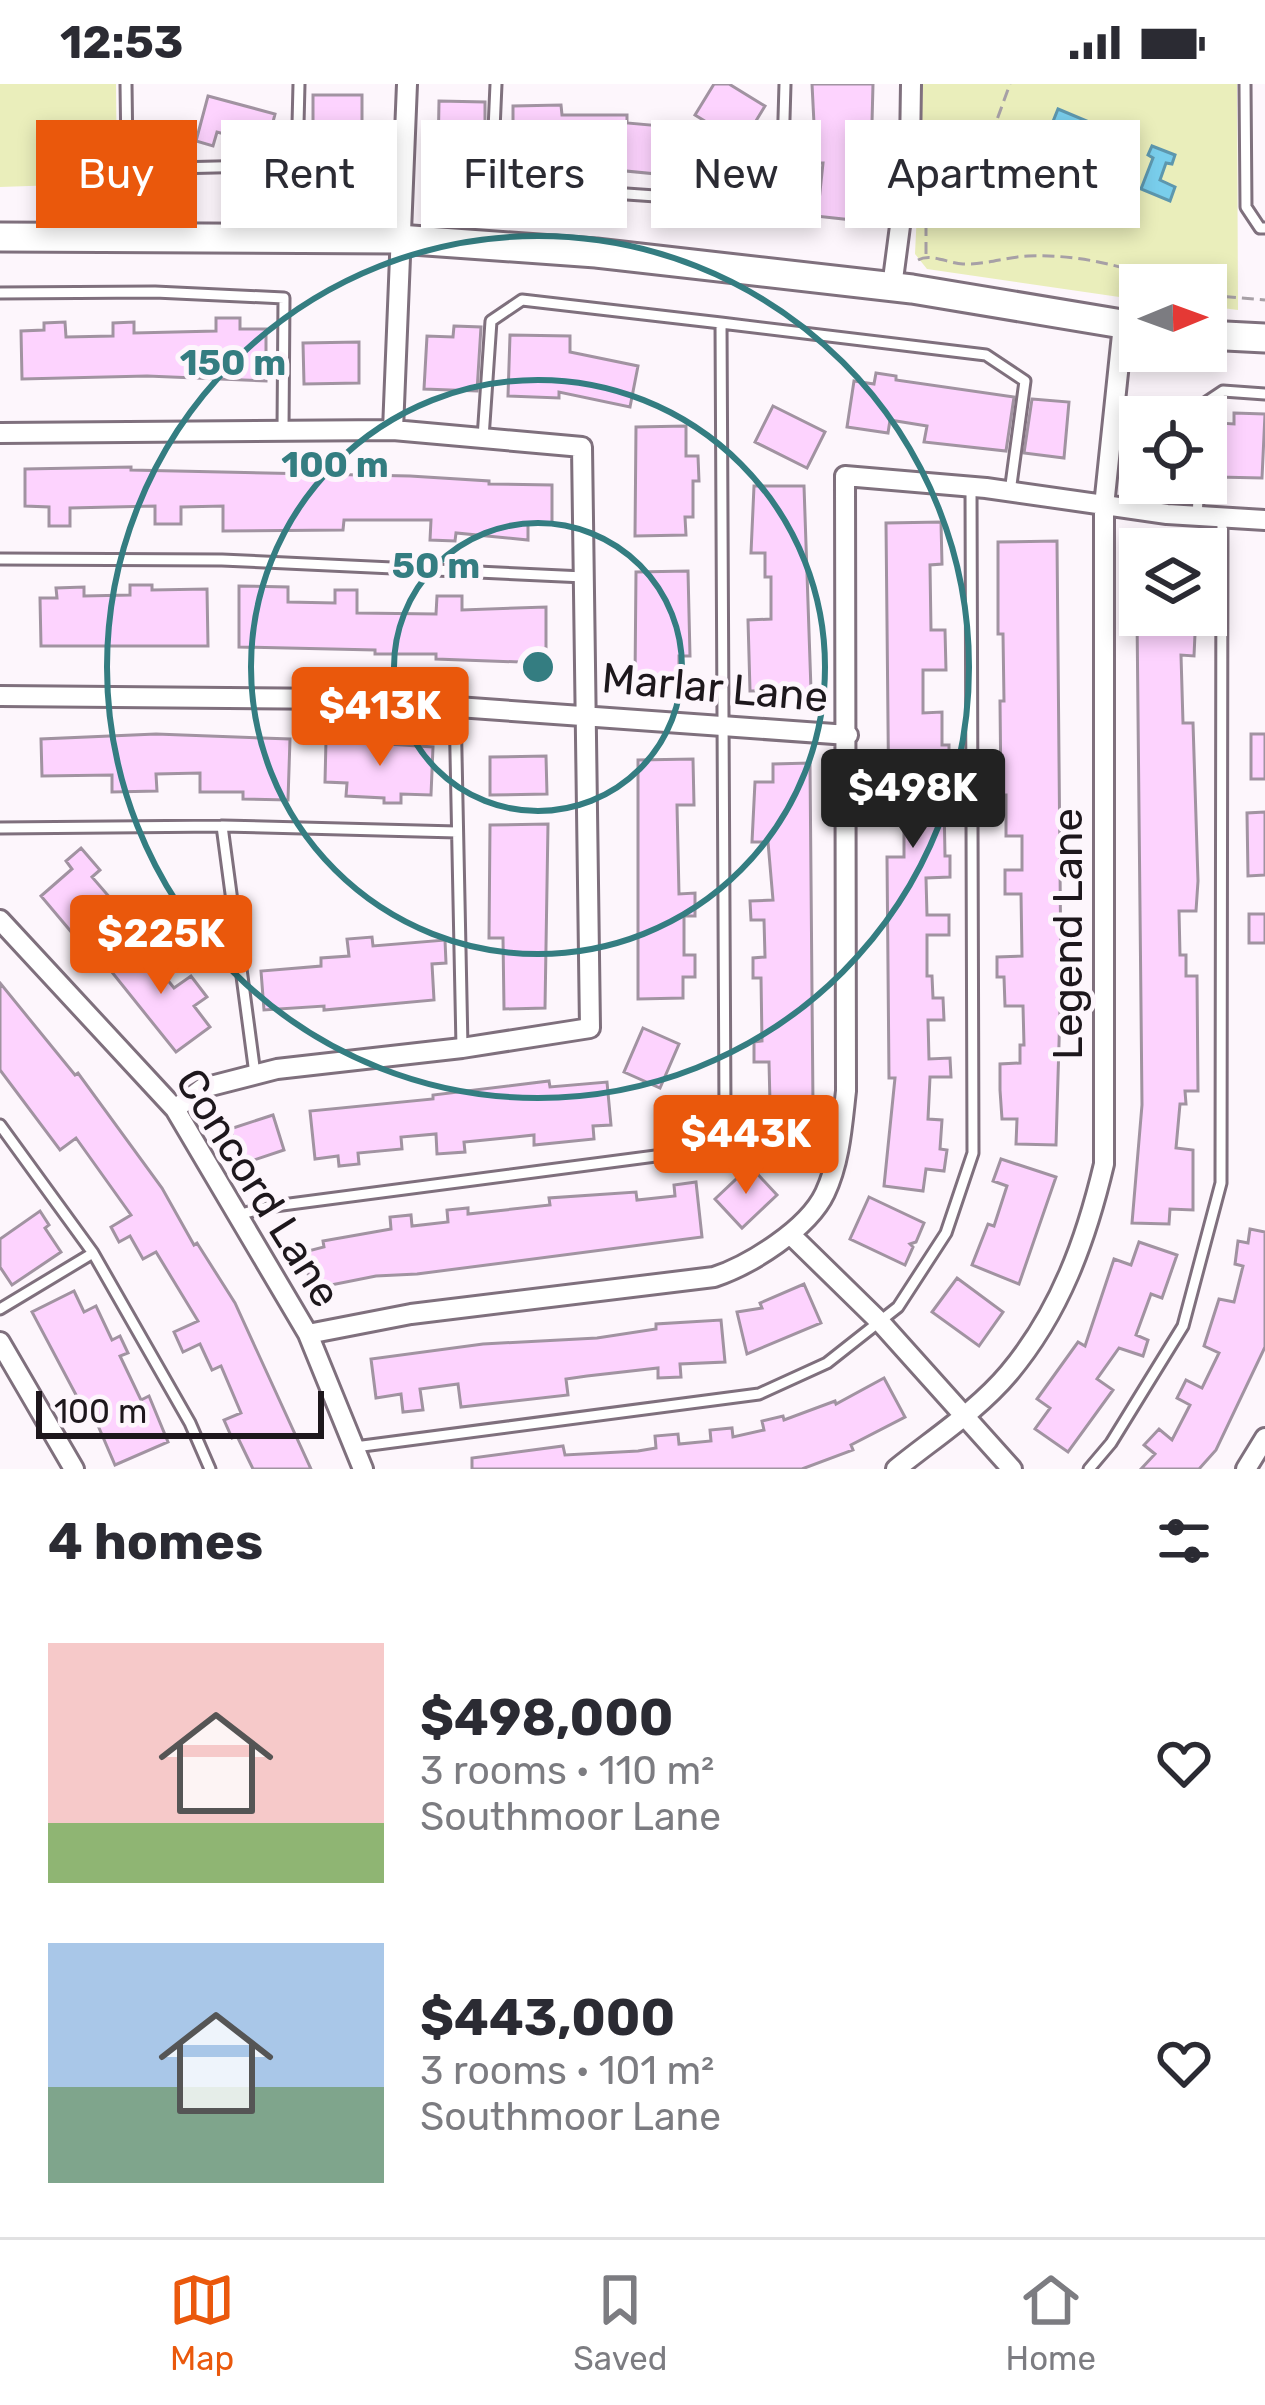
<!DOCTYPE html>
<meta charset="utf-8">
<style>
body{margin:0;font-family:Rubik,sans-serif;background:#f2f2f3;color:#2b2b33;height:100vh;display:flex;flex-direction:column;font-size:45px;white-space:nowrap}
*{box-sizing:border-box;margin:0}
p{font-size:39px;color:#7c7c81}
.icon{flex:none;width:66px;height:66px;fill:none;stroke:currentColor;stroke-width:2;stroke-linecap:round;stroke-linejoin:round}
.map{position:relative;height:1385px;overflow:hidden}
.drawer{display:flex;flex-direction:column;background:#fff;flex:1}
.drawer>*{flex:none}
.banner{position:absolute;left:36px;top:36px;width:1194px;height:108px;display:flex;gap:24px}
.needle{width:78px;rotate:89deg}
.controls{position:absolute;left:1119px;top:180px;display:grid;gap:24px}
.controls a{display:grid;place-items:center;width:108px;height:108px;border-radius:0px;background:#fff;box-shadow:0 6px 18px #0003;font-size:60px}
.scale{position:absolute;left:36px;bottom:30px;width:288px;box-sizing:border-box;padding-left:12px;border:6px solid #1d171c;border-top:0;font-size:33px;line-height:42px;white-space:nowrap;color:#1d171c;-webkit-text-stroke:9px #fdf6fc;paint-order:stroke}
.price{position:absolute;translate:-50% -102px;padding:0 27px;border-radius:12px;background:#ea580c;color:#fff;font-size:39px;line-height:78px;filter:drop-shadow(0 3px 6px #0008)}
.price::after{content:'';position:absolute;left:50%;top:72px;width:36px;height:27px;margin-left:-18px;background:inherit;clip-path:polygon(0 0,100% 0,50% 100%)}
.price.current{background:#222;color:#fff}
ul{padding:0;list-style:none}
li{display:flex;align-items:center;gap:36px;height:300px;padding:0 48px}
li span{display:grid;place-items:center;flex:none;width:336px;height:240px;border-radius:0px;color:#555}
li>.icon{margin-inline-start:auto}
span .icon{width:144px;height:144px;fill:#fffc;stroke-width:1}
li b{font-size:51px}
h2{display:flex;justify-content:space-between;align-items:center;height:144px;padding:0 48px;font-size:51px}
.tag{padding:0 42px;border-radius:0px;background:#fff;box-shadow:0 6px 18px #0003;font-size:42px;line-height:108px}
.tag.current{background:#ea580c;color:#fff}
.status{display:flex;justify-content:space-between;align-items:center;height:84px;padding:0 60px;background:#fff;direction:ltr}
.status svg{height:33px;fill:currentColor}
.menu{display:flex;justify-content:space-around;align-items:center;height:168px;border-top:3px solid #e1e1e2;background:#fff;font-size:33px;color:#7c7c81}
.menu a{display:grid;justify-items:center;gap:6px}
.menu .current{color:#ea580c}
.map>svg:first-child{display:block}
.green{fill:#eaeebb}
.water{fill:#79ceec;stroke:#5d97ae;stroke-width:3}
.building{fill:#fdd3fe;stroke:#a193a1;stroke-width:3}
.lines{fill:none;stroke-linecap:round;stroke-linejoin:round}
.lane-casing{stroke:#7f707d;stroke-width:15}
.street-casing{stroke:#7f707d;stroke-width:24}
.secondary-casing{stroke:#7f707d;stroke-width:33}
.path{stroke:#a7a0a6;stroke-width:3;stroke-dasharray:12 6;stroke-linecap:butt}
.lane{stroke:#fff;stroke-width:9}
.street{stroke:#fff;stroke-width:18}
.secondary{stroke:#fff;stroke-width:27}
.ring{fill:none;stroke:#347d81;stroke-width:6}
.labels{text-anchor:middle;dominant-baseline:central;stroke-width:10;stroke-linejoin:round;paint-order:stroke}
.street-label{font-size:42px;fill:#1d171c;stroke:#fdf6fc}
.centre{fill:#347d81;stroke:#fdf6fc;stroke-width:6}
.ring-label{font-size:36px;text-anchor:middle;font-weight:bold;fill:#347d81;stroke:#fdf6fc;stroke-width:10;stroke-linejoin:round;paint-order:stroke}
</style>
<div class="status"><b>12:53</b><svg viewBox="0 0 49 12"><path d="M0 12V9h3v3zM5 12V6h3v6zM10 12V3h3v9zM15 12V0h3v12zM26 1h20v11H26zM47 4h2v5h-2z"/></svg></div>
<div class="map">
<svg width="1265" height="1385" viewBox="0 0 1265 1385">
<rect width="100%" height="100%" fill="#fdf6fc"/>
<path class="green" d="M 0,0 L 116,0 L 117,99 L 0,103 Z
M 923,0 L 1237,0 L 1238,226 L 1206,222 L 1206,201 L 1140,201 L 1140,216 L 927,185 L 915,170 Z"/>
<path class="water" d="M 1058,25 L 1094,40 L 1091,47 L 1101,52 L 1098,60 L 1106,63 L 1096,87 L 1091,85 L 1087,94 L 1094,98 L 1091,106 L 1055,91 L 1050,99 L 1018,85 L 1031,66 L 1046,72 L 1043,78 L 1038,76 L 1036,80 L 1046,85 L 1049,81 L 1061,86 L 1063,80 L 1058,78 L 1062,68 L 1083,76 L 1090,58 L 1085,51 L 1064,42 L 1060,49 L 1050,45 Z
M 1152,62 L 1175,71 L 1172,80 L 1166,79 L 1160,96 L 1175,103 L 1170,117 L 1141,105 L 1153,74 L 1148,71 Z"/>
<path class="building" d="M 714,0 L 729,0 L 765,22 L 742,60 L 695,31 Z
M 812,0 L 873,0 L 871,78 L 862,137 L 806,131 L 808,116 L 819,117 L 823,79 L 816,79 Z
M 313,11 L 362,11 L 362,67 L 313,67 Z
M 208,12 L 275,30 L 267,61 L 217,48 L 213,62 L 196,57 Z
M 439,17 L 485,18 L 485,72 L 438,72 Z
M 561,21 L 562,31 L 627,31 L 627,39 L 684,44 L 680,81 L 658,79 L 657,90 L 606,85 L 605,77 L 584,77 L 584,64 L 513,66 L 513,22 Z
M 974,99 L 1033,99 L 1032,115 L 1012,113 L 1011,120 L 999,120 L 991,112 L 974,110 Z
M 216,234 L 240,234 L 240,245 L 266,245 L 266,297 L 147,292 L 22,295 L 21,247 L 44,246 L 44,239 L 65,238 L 66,253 L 113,252 L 113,239 L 134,238 L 134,249 L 216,247 Z
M 454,242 L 481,243 L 477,307 L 424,305 L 427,252 L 453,253 Z
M 510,251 L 570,252 L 570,268 L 638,282 L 630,323 L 559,308 L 559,314 L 508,312 Z
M 359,258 L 359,299 L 304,300 L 303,259 Z
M 876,289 L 896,292 L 896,296 L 1014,313 L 1006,367 L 924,358 L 927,342 L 890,336 L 888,349 L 847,343 L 854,297 L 874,300 Z
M 1032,315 L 1069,318 L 1064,374 L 1024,369 Z
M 773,322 L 825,348 L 807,384 L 755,358 Z
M 1234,329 L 1265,330 L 1262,394 L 1217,393 L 1219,339 L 1234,340 Z
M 686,342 L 686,372 L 698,372 L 699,397 L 693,397 L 693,433 L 685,433 L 686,451 L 635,452 L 636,343 Z
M 131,383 L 131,386 L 410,392 L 489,397 L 489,400 L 552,401 L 552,439 L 528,439 L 528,456 L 456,449 L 455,457 L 430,456 L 431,436 L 344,436 L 343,446 L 223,447 L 223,422 L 181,423 L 181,440 L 155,440 L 155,422 L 70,424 L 70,442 L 49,442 L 49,423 L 25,422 L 25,385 Z
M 754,402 L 804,402 L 811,606 L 750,607 L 748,536 L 771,535 L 771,493 L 765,493 L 765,469 L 751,469 Z
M 941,438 L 942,480 L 930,481 L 931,546 L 945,546 L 946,586 L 923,586 L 923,629 L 942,628 L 942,661 L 949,661 L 949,681 L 926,681 L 927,716 L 944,716 L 945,772 L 950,772 L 950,793 L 926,794 L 927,831 L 949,831 L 949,851 L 927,851 L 927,892 L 932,892 L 933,914 L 943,914 L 944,936 L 928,936 L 929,975 L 950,974 L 951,993 L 930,993 L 928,1035 L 942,1036 L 940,1065 L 947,1066 L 944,1087 L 926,1085 L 923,1107 L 884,1102 L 895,994 L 889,994 L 887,773 L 904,773 L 904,737 L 889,737 L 886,439 Z
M 1057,457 L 1061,892 L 1056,1061 L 1016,1060 L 1017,1035 L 1002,1035 L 1000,1006 L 1000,980 L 1020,979 L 1020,961 L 1024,961 L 1023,922 L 1005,922 L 1004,893 L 997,893 L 997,873 L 1022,872 L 1021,810 L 1005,810 L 1005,786 L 1022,786 L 1022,752 L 1006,752 L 1006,711 L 1001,711 L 1000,617 L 1004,617 L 1003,550 L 998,550 L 998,458 Z
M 688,487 L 690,572 L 679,572 L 679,594 L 635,595 L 636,488 Z
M 130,501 L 152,501 L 152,506 L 207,505 L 208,562 L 41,562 L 40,514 L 57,514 L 56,504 L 84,503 L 84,512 L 130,511 Z
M 239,502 L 288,503 L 288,518 L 335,519 L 335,506 L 357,506 L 357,529 L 436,530 L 437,512 L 462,512 L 462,526 L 546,523 L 546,579 L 436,575 L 436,570 L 375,570 L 375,566 L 239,563 Z
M 1137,531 L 1185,531 L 1185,550 L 1195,550 L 1194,572 L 1181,571 L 1183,639 L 1193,639 L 1198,797 L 1196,827 L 1179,827 L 1180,871 L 1186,871 L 1186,892 L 1197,892 L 1198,1007 L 1185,1007 L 1186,1020 L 1180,1020 L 1176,1064 L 1193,1066 L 1193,1126 L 1170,1125 L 1169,1140 L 1132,1139 L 1142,1021 Z
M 156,650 L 290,655 L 288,716 L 243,715 L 243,708 L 200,708 L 200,689 L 156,690 L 157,707 L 112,708 L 112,691 L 42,692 L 41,655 Z
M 1251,650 L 1265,650 L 1265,695 L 1251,695 Z
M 326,656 L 433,663 L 431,711 L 401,710 L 401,719 L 384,719 L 384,714 L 346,712 L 347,699 L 325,698 Z
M 546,672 L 547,710 L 490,711 L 490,673 Z
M 693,675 L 694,721 L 677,721 L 679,810 L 695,809 L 695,832 L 684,832 L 684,871 L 695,871 L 695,893 L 683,893 L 683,914 L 638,915 L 638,676 Z
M 810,679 L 813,1022 L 806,1067 L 753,1058 L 760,1017 L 770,1019 L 769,978 L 754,978 L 754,958 L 762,957 L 761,894 L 753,894 L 753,874 L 765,873 L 764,836 L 751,836 L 750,817 L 773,816 L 768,758 L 752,758 L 755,698 L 773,698 L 773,680 Z
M 1265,728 L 1265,791 L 1248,792 L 1247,729 Z
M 548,740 L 545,924 L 504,925 L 503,854 L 489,854 L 490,741 Z
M 81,764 L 100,786 L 92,793 L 112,816 L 73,850 L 41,812 L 72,785 L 66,777 Z
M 1249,830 L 1265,830 L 1265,859 L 1249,859 Z
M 372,853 L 373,862 L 445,856 L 446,879 L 432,880 L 434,916 L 324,926 L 324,922 L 264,926 L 261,887 L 321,882 L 321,874 L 349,872 L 347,855 Z
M 137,858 L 174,904 L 191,892 L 207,913 L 194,922 L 210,943 L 176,968 L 107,882 Z
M 0,899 L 75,991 L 78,989 L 162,1104 L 194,1161 L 197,1159 L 235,1219 L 311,1385 L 253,1385 L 237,1352 L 232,1354 L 224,1336 L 241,1329 L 221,1282 L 212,1286 L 200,1260 L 183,1268 L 174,1248 L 198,1237 L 156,1168 L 143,1175 L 130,1152 L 119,1158 L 111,1143 L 131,1131 L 76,1054 L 60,1066 L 0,986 Z
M 643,944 L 679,960 L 660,1004 L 624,988 Z
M 549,997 L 550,1003 L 607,998 L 611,1041 L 593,1042 L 594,1055 L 534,1061 L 534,1051 L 475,1057 L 464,1058 L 465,1068 L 437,1070 L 436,1050 L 401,1053 L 402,1065 L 358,1069 L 359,1080 L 339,1082 L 338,1072 L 315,1075 L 310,1027 L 433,1015 L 433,1011 Z
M 273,1031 L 284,1066 L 242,1080 L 230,1045 Z
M 1001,1075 L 1056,1093 L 1019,1200 L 972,1181 L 988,1140 L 994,1142 L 1007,1102 L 993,1097 Z
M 750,1082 L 777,1111 L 742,1144 L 715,1115 Z
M 696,1098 L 702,1153 L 417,1190 L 376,1192 L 311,1205 L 304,1168 L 324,1163 L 323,1157 L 391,1145 L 390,1133 L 411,1131 L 412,1142 L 448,1138 L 447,1126 L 468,1124 L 468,1130 L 550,1121 L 549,1114 L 636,1108 L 637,1116 L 675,1112 L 674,1101 Z
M 869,1113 L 924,1139 L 916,1158 L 910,1160 L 913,1163 L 905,1181 L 850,1155 Z
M 40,1127 L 49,1141 L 45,1144 L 61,1168 L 12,1201 L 0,1183 L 0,1155 Z
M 1250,1145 L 1265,1148 L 1265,1263 L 1216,1366 L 1199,1385 L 1141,1385 L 1155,1370 L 1144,1361 L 1159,1345 L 1172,1356 L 1190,1321 L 1177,1314 L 1186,1296 L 1202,1304 L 1219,1269 L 1204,1262 L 1219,1215 L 1234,1218 L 1243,1182 L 1235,1180 L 1238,1157 L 1248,1159 Z
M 1139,1158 L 1177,1171 L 1162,1214 L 1151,1210 L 1136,1251 L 1148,1256 L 1143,1272 L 1119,1264 L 1097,1295 L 1113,1306 L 1068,1368 L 1035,1345 L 1050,1324 L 1037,1315 L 1078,1258 L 1085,1262 L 1114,1175 L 1131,1181 Z
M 957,1194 L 1003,1228 L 979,1262 L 932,1228 Z
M 804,1200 L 821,1239 L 747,1270 L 737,1228 L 762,1224 L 760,1219 Z
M 74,1207 L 84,1228 L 96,1222 L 112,1256 L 120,1252 L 128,1269 L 120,1272 L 141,1316 L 149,1312 L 168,1358 L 115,1381 L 90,1323 L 84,1326 L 32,1228 Z
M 721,1236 L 725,1278 L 680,1280 L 681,1293 L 658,1294 L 658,1284 L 587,1292 L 566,1295 L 568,1311 L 461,1323 L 458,1300 L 420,1305 L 423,1326 L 403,1328 L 401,1310 L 376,1314 L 371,1275 L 483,1260 L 597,1254 L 656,1245 L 656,1240 Z
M 884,1294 L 905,1333 L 851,1361 L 853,1366 L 802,1385 L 472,1385 L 472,1374 L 563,1362 L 565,1371 L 638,1367 L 656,1364 L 655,1352 L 678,1350 L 679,1360 L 711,1357 L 710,1346 L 732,1344 L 733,1353 L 764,1346 L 762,1337 L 783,1332 L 784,1336 L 835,1317 L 836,1320 Z"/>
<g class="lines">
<defs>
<path id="lane" d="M 126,0 L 127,72 L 134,85 L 297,81 L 299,0
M 496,0 L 493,69 L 511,102 L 770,120 L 782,103 L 785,0
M 1245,0 L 1246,123 L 1260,144 L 1265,144
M 0,209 L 155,208 L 284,214 L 283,345
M 1202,333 L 1202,321 L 1223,307 L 1265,310
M 483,354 L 491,237 L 522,216 L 721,239
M 1197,432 L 1199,399
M 0,475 L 222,476 L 584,493
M 455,621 L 462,963
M 0,744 L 222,742
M 255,990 L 222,742 L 457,748
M 0,1041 L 93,1169 L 0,1225
M 238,1131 L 267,1123 L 686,1068 L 716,1052 L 725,1026 L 721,239 L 986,271 L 1025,297 L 1010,408
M 93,1169 L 190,1339 L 210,1385
M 355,1363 L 759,1310 L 827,1279 L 898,1223 L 946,1149 L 973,1069 L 971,403
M 1089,1385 L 1111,1359 L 1183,1242 L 1221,1099 L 1222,435"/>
<path id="street" d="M 892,203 L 910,66 L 911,0
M 393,346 L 407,0
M 0,349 L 393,346 L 582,363 L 590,944 L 462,964 L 277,985 L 203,1004 L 175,1025
M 0,612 L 345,615 L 848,651
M 0,836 L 175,1025 L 308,1250 L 363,1385
M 790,1150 L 881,1239 L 1012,1385
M 308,1250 L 411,1230 L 714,1193 C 750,1181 808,1145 825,1109 C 840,1077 842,1042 846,1007 L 845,392 L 986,404 L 1167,430 L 1265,436
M 0,1258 L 74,1385
M 896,1385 C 933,1355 978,1326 1009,1289 C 1060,1228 1086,1156 1104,1080 L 1104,422 L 1123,241
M 1246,1385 L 1265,1354"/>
<path id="secondary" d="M 0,153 L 398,155 L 596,169 L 912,205 L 1140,243
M 1206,251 L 1265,254"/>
</defs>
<use href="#lane" class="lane-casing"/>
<use href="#street" class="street-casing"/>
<use href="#secondary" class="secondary-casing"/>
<path class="path" d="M 926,170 L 926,129 L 931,117 L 972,78 L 991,52 L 1010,0
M 918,176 C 931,169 947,179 963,180 C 985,181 1006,173 1028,172 C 1081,170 1127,183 1176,201
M 1206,211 L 1265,216"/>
<use href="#lane" class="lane"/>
<use href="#street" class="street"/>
<use href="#secondary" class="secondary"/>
</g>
<g class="ring">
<circle cx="538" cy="583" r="144"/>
<circle cx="538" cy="583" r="287"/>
<circle cx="538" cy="583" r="431"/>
</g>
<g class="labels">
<g class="street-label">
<text transform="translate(715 604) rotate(5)">Marlar Lane</text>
<text transform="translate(1068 850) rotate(-90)">Legend Lane</text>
<text transform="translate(258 1104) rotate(58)">Concord Lane</text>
</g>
</g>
<circle cx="538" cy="583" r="18" class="centre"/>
<g class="ring-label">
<text x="233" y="291">150 m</text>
<text x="335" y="393">100 m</text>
<text x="436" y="494">50 m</text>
</g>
</svg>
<div class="controls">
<a><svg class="needle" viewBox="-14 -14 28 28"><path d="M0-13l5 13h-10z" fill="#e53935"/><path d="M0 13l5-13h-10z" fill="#7c7c81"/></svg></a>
<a><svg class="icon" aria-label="locate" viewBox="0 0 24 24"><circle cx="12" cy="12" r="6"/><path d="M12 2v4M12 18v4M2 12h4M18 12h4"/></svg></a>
<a><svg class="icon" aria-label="layers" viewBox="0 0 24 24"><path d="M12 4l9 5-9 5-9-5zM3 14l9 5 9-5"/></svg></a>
</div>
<div class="scale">100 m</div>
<b class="price" style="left:380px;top:685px">$413K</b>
<b class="price current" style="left:913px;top:767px">$498K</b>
<b class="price" style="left:161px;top:913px">$225K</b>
<b class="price" style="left:746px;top:1113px">$443K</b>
<div class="banner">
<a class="tag current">Buy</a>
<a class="tag">Rent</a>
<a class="tag">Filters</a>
<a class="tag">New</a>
<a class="tag">Apartment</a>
</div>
</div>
<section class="drawer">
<h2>4 homes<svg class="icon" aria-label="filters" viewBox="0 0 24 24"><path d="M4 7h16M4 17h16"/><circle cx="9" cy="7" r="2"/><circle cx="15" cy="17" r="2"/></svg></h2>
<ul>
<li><span style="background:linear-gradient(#f6c9c9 75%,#8fb573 0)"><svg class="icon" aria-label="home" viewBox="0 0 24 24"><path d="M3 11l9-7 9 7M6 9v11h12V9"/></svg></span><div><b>$498,000</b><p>3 rooms · 110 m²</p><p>Southmoor Lane</p></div><svg class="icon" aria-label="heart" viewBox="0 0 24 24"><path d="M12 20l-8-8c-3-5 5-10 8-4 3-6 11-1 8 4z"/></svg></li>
<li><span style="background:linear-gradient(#a9c7e8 60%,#7fa58c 0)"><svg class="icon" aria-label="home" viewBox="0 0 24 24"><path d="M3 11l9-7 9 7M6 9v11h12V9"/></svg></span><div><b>$443,000</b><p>3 rooms · 101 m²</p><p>Southmoor Lane</p></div><svg class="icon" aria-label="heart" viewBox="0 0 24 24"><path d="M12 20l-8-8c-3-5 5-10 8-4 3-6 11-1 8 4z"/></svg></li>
</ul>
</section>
<nav class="menu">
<a class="current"><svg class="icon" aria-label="map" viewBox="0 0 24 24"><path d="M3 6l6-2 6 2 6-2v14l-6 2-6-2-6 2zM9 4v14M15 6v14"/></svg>Map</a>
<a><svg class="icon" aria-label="saved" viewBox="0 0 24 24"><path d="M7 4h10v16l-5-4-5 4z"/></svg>Saved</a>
<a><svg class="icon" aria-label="home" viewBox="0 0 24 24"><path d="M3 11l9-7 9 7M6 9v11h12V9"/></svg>Home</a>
</nav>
